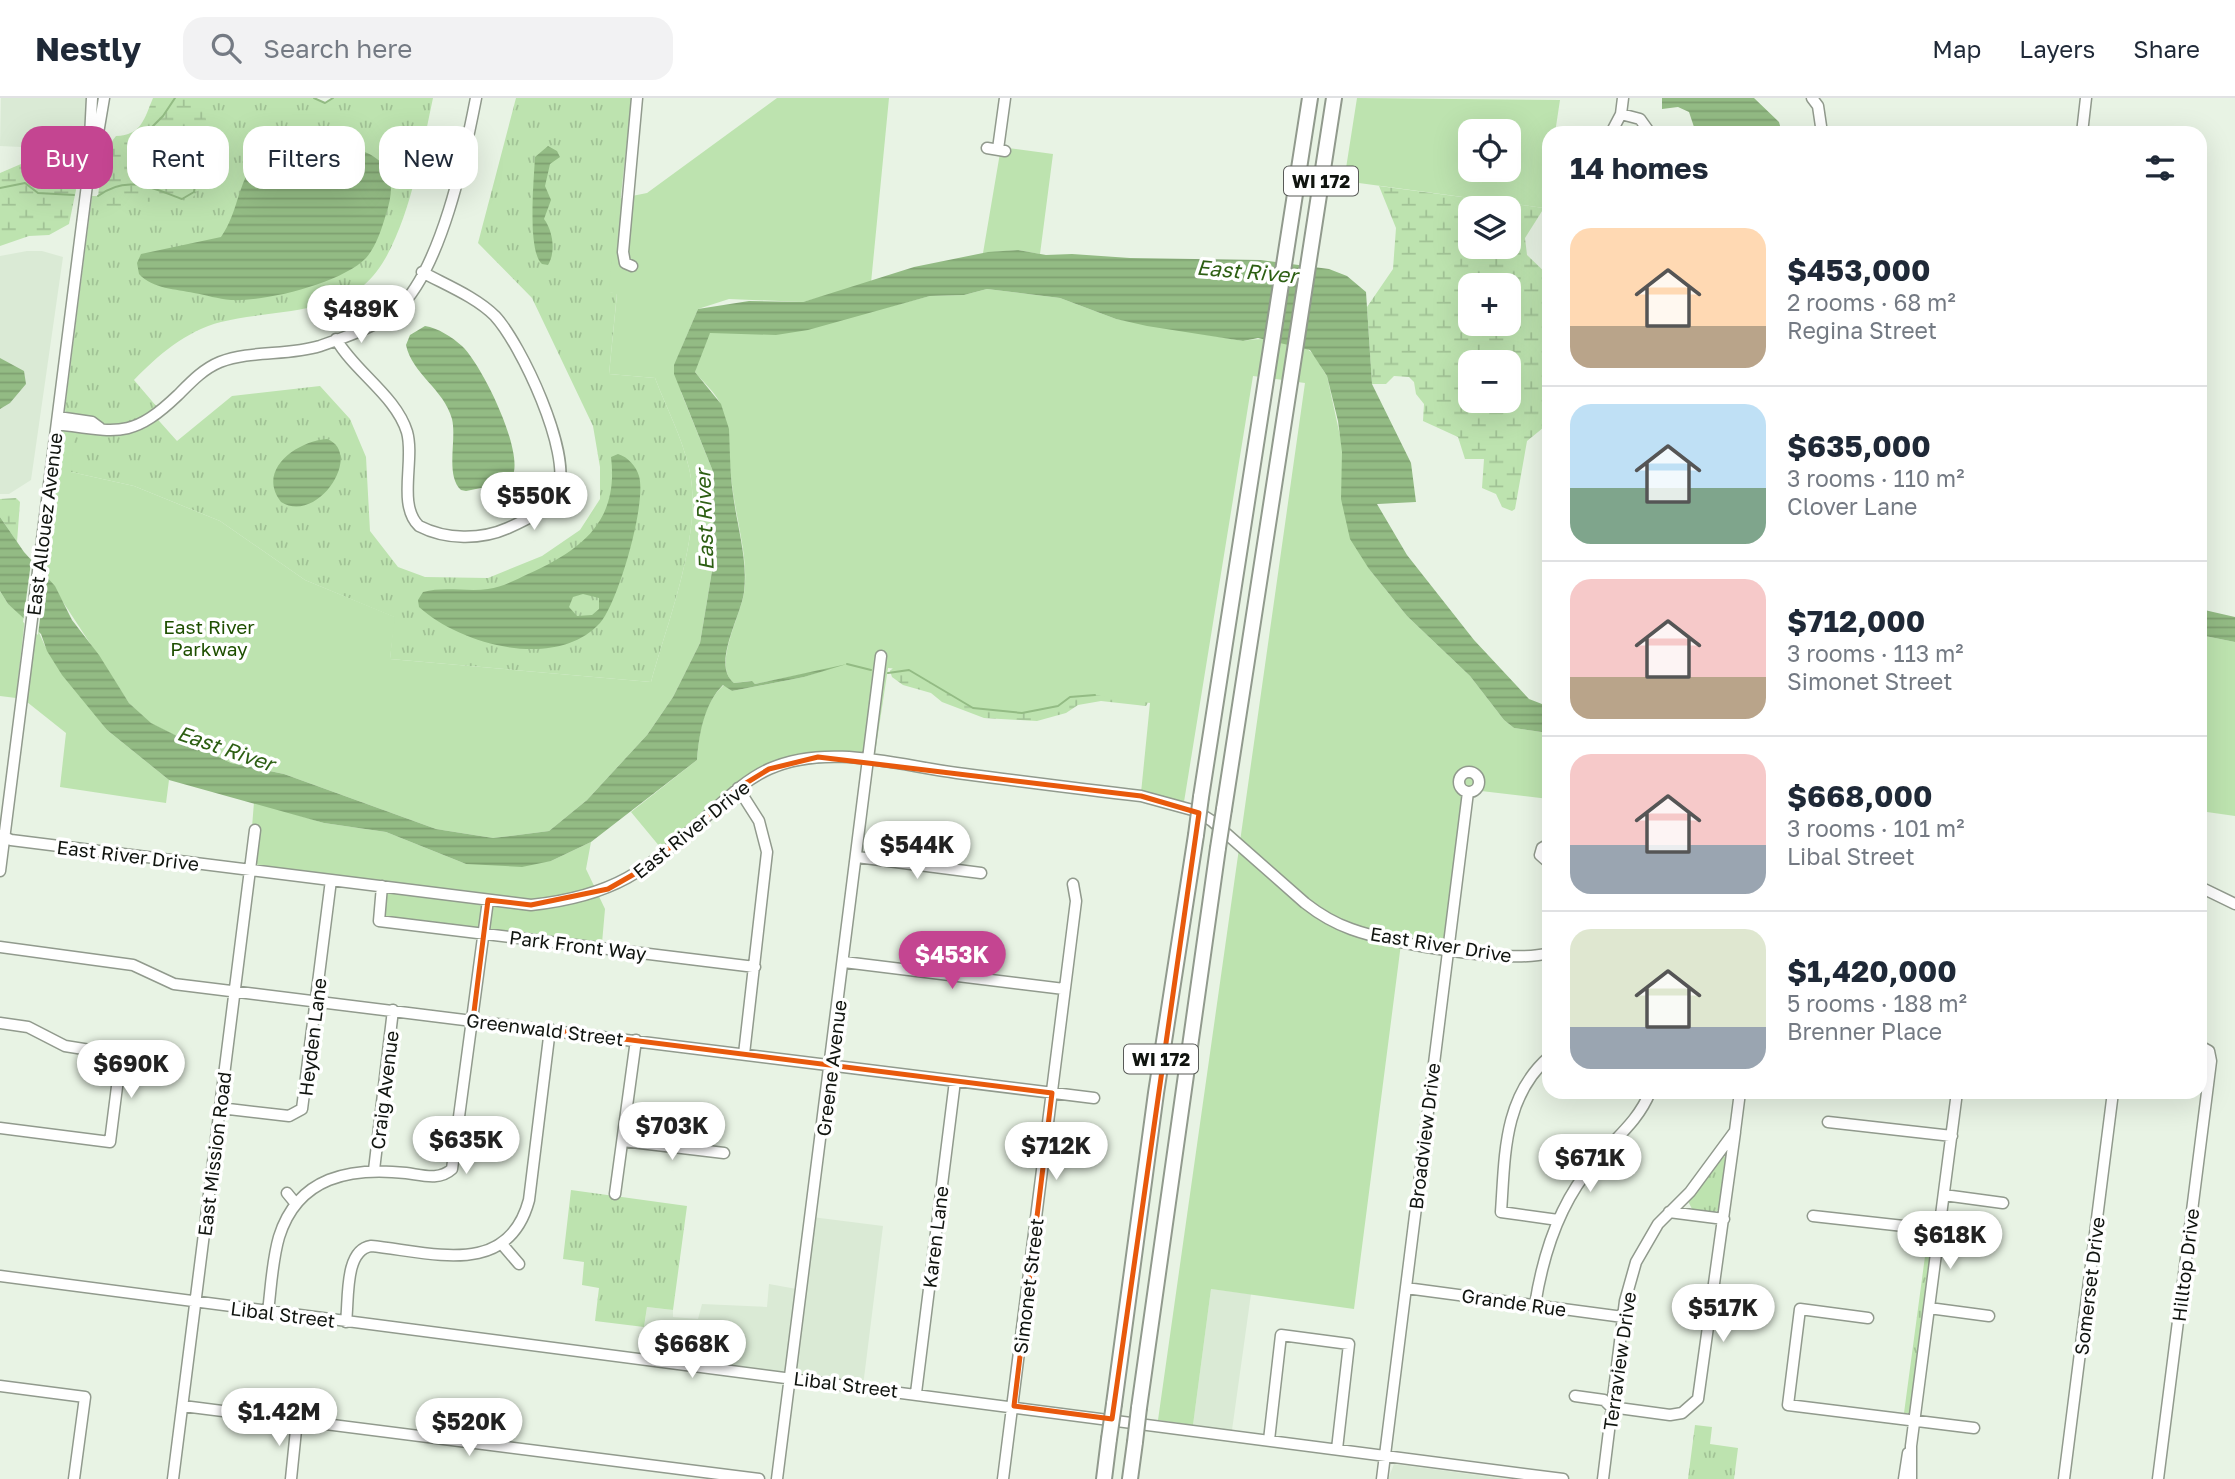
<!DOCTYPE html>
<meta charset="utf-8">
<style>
body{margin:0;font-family:"Golos Text",sans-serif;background:#f2f2f3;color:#1f2937;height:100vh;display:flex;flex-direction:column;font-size:26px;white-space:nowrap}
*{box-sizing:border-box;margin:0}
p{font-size:23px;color:#747a83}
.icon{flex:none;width:38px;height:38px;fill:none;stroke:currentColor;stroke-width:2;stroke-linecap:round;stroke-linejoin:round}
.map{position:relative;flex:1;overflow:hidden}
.details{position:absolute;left:1542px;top:28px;width:665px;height:973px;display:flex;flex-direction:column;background:#fff;border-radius:21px;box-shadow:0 7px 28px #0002}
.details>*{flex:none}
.guide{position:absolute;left:21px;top:28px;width:665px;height:63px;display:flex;gap:14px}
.tools{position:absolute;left:1458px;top:21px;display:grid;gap:14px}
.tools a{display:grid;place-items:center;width:63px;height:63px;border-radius:14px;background:#fff;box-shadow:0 7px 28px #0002;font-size:35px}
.price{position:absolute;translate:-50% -60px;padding:0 16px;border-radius:24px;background:#fff;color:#222;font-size:23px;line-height:46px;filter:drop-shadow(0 2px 4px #0008)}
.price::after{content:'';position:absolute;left:50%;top:42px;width:21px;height:16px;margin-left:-10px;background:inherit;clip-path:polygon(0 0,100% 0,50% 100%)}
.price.on{background:#c44591;color:#fff}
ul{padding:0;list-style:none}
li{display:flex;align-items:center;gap:21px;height:175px;padding:0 28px}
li+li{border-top:2px solid #e0e1e3}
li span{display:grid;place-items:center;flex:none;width:196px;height:140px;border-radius:21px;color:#555}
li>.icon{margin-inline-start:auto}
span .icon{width:84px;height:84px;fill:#fffc;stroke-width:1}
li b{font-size:30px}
h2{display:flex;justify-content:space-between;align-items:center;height:84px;padding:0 28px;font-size:30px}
.chip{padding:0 24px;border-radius:21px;background:#fff;box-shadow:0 7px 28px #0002;font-size:24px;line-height:63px}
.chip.on{background:#c44591;color:#fff}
header{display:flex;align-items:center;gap:42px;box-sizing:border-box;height:98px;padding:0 35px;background:#fff;border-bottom:2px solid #e0e1e3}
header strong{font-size:33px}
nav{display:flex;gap:38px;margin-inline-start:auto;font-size:24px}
.search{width:490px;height:63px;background:#f2f2f3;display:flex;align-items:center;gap:18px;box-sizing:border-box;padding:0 24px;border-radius:21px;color:#747a83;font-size:26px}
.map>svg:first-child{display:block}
.built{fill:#daead5}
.grass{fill:url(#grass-tufts)}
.wetland{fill:url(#wetland-marsh);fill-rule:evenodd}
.green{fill:#bde3af;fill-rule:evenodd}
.water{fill:url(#water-rules);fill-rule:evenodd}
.pier{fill:#e8f3e4}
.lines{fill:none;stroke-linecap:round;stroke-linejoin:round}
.stream{stroke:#93bb84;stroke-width:2}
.minor-casing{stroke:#919a8d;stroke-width:13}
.highway-casing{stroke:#919a8d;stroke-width:18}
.minor{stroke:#fff;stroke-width:10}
.highway{stroke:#fff;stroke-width:14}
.highway-bridge-casing{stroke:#919a8d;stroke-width:18;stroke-linecap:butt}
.highway-bridge{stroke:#fff;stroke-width:14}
.marked{fill:none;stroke:#e8590c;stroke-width:5;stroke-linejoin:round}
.labels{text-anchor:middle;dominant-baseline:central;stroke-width:7;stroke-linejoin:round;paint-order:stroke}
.shield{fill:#fff;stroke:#585a57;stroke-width:2}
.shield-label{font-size:18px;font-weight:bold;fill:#10140f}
.street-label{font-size:19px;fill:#10140f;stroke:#fff}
.park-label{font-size:19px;fill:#1e4f00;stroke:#fff}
.water-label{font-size:21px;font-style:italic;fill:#2d5f13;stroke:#fff}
</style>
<header>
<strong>Nestly</strong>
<div class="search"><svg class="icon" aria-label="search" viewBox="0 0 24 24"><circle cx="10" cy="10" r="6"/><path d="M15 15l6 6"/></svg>Search here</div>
<nav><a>Map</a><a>Layers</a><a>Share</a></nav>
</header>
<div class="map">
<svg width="2235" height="1381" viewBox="0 0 2235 1381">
<defs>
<pattern id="grass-tufts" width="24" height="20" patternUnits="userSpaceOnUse" patternTransform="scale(1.75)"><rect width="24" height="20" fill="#bde3af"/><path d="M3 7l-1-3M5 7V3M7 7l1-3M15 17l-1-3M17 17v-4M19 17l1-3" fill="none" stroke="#a1c295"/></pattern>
<pattern id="wetland-marsh" width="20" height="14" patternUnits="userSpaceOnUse" patternTransform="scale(1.75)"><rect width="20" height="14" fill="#bde3af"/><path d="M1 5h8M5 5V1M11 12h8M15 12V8" fill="none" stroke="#a1c295"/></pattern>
<pattern id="water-rules" width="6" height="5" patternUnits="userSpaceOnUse" patternTransform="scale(1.75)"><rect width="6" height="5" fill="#93bb84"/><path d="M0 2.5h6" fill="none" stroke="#7ea071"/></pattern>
</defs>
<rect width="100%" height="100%" fill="#e8f3e4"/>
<path class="built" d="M 1,0 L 90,0 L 84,52 L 0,48 Z
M 27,153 L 42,153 L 63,159 L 31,382 L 9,396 L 0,396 L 0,158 Z
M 812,1119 L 883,1128 L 863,1288 L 640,1260 L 647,1209 L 673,1212 L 673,1219 L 698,1221 L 702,1206 L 767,1209 L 769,1186 L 802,1192 Z
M 1211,1191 L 1251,1196 L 1232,1332 L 1193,1327 Z
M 1394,1366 L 1508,1381 L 1388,1381 Z"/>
<path class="grass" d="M 175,0 L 314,0 L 325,5 L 333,0 L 433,0 C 422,51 405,153 364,187 C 329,216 264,213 221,224 C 186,233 158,257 134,282 L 157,309 L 152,315 L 177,343 L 232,298 L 320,288 L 350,321 L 366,359 L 370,433 L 398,469 L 425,479 L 488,480 L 542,458 L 580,432 L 600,401 L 600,369 L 593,328 L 532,200 L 478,145 L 516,0 L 632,0 L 610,194 L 617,195 L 609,276 L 655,280 C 666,309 682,339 689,370 C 704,433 668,522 651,584 L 390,561 L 394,519 L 305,482 L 220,423 L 134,388 L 71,374 L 65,310 L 92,98 L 98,98 Z
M 1726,1058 L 1720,1111 L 1713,1115 L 1693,1113 L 1688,1103 L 1722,1059 Z
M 571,1092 L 687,1108 L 673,1212 L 647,1209 L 644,1229 L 595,1223 L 599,1190 L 582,1187 L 584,1164 L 563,1161 Z
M 1928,1136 L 1934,1138 L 1912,1315 L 1904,1315 Z
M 1695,1327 L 1712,1329 L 1710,1346 L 1738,1350 L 1734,1381 L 1688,1381 Z"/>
<path class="wetland" d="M 153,0 L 201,0 L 207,26 L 199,91 L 191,102 L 142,104 L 120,114 L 108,116 L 97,112 C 99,91 100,55 116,38 C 142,37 144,21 153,0 Z
M 41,62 L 72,64 L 76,92 L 69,126 L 49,137 L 29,138 L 0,148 L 0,75 L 28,63 Z
M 1379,88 L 1544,110 L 1525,140 L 1527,157 L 1549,178 L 1549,325 L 1527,343 L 1515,411 L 1512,413 L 1502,409 L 1496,396 L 1482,390 L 1484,361 L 1465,361 L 1458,339 L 1423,323 L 1424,306 L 1416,296 L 1414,284 L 1409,279 L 1394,278 L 1386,286 L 1372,286 L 1367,209 L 1393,171 L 1396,130 ZM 1470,110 L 1508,110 L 1508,149 L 1470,149 ZM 1470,187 L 1508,187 L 1508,226 L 1470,226 ZM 1470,264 L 1508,264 L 1508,303 L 1470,303 Z
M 16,400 L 20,404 L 17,444 L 0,419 L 0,401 Z
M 894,569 L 1070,598 L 1091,595 L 1150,601 L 1146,608 L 1101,603 L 1078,607 L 1066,615 L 1037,623 L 984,620 L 942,604 L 931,595 L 903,587 L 892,579 L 890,573 Z"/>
<path class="green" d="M 777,0 L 889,0 L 871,185 L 803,204 L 729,201 L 698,211 L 681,251 L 710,235 L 741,235 L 828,225 L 930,198 L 964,197 L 987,191 L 1060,200 L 1116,221 L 1243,243 C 1261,239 1297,240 1311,254 C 1317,260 1322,271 1327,278 L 1369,471 L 1407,518 L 1470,578 L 1504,622 L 1514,630 L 1549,635 L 1549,701 L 1464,691 L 1444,845 L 1402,838 L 1354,1211 L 1211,1191 L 1193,1327 L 1158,1322 L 1305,285 L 1253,278 L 1184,704 L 1141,695 L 1150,605 L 1095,597 L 1070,599 L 1058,608 L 1022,615 L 973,610 L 909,572 L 888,570 L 874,662 L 818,659 L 769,671 L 665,755 L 631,714 L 697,662 C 699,636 703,605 724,587 L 732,593 L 804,579 L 828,571 L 755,586 L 751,583 L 734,585 C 712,568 740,520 744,495 C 749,463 737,425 733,394 C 729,366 729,335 721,308 C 718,297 703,284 695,274 L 697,265 L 681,294 L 714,376 L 713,467 L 700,545 L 673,599 L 647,637 L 587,702 L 549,733 L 493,740 L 436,731 L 284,676 L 231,665 L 150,625 L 129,605 L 46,478 L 62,333 L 74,331 L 71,374 L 134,388 L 220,423 L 305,482 L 395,519 L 390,561 L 651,584 C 668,522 704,433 689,370 C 682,339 666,309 655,280 L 609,276 L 617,196 L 609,194 L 617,101 L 647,95 Z
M 1357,0 L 1560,2 L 1555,35 L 1549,35 L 1549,77 L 1544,110 L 1344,83 ZM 1470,33 L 1508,33 L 1508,72 L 1470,72 Z
M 1008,50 L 1053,56 L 1040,156 L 1018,152 L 983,155 L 1000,55 Z
M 0,493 L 8,506 L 25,520 L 16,600 L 0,598 Z
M 37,530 L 45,548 L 107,632 L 169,682 L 166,705 L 60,689 L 66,635 L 27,604 Z
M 2200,537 L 2235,544 L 2235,718 L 2200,713 Z
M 254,704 L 324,725 L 386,734 L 466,766 L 551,763 L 591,744 L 586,771 L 605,811 L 602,845 L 386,818 L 384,816 L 389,784 L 258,767 L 255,764 L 259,730 L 252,729 Z"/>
<path class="water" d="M 1662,0 L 1754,0 L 1779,24 L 1782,35 L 1696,35 L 1689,14 L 1678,9 L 1662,11 Z
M 292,46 C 341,45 410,47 386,116 C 382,130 376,149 366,160 C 342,185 265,204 231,202 C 218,201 206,197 194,195 C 176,191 153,191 139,176 L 137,165 L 141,156 L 221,139 C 246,104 234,55 292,46 Z
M 548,48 L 557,53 L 560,59 L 550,66 L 545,88 L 551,102 L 544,121 C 553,133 556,154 548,167 L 542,166 C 527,153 534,81 535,59 Z
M 1018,152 L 1046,157 L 1072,156 L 1130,160 L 1260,162 L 1329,171 L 1347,178 L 1366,194 L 1372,286 L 1411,365 L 1416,404 L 1377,406 L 1407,457 L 1474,542 L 1529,601 L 1542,606 L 1549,614 L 1549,635 L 1514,630 L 1504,622 L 1470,578 L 1407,518 L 1369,471 L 1350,441 L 1341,401 L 1342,354 L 1338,323 L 1327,278 L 1310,252 L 1258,240 L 1243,243 L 1147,228 L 1116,221 L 1060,200 L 987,191 L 964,197 L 930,198 L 808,232 L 776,237 L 710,235 L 695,274 L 721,306 L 729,331 C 730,353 730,375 733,396 C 737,428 748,462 744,494 C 741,519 711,567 734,585 L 752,583 L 755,586 L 847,566 L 804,579 L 732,593 L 723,587 C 704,606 699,636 697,662 L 591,744 L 551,763 L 522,769 L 466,766 L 386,734 L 324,725 L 169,682 L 107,632 L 62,577 L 47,553 L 41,536 L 8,506 L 0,493 L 0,419 L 24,454 L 55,488 L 72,522 L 99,557 L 129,605 L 151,625 L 231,665 L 284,676 L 436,731 L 493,740 L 549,733 L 587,702 L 647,637 L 673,599 L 700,545 L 713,467 L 714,376 L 674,276 L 674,267 L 698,211 L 749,203 L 803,204 L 914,169 L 988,154 Z
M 425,228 C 438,230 452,239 462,248 C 482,267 523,351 513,377 L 501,386 L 466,393 L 461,392 C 445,377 457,342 452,321 C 444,291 412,276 406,247 L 410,237 Z
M 0,260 L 24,273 L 26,286 L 10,305 L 0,311 Z
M 327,341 C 364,355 318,427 281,404 C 256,372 297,343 327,341 Z
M 618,356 C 628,359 636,368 639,378 C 647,405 618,505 600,525 C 556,573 461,547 419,509 L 418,502 L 423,494 C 444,488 467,494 488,491 C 502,489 516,482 528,476 C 582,452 619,423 611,359 ZM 583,496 L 599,500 L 599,511 L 592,517 L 577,518 L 569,509 L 573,499 Z
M 2200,511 L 2235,519 L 2235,544 L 2200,537 Z"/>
<path class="pier" d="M 32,457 L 46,473 L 38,537 L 23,524 Z"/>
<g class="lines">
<path class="stream" d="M 314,0 L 325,5 L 333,0
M 0,90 L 25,85 L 38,95 L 74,97
M 98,98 C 127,76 152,90 182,101 L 194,94 L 196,81 L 152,47 L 145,36 L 163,18 L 175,0
M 847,566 L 871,572
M 888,575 L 909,572 L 973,610 L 1022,615 L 1058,608 L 1070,599 L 1095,597"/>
<defs>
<path id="minor" d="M 1812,0 L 1818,8 L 1822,35
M 1621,16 L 1640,21 L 1650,35
M 1611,35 L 1621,16 L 1623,0
M 2082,35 L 2086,0
M 987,50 L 1005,53
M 998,51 L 1005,0
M 93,65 L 104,0
M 632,168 L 625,165 L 623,154 L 637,0
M 336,241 C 355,274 396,298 407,334 C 415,362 397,407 419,428 C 446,442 481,442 508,430 C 526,422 550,411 558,392 C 572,355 521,246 495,218 C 476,199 446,187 422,174
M 58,319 L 92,324 L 100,330
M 57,326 C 118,334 132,341 178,297 C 191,284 203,271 220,264 C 251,252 288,258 320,248 C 343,240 378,228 397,212 C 441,172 465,57 476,0
M1459 684a10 10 0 1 1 20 0a10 10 0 1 1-20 0Z
M 738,690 L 759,723 L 767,754 L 744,956
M 0,737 L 11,742 L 531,807 C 615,798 645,773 706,719 C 726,701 745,682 769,671 C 828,645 897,667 957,675 C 1018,683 1080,691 1141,698 L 1196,713 L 1212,723 L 1305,805 C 1319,816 1334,825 1351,831 C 1392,846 1509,866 1549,855
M 1549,746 L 1542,750 L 1540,757 L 1549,765
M 857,759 L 981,775
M 0,773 L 88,79 L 92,0
M 382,788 L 379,823 L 755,869
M 2200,789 L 2235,806
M 0,849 L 133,867 L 174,886 L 1094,1000
M 844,864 L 1064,891
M 0,925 L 28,929 L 65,948 L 121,957 L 110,1044 L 0,1030
M 1549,959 C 1503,999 1505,1058 1501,1114 L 1558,1122
M 220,1010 L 289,1018 L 302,1011 L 331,782
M 1828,1024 L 1952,1038
M 623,1043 L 724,1055
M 374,1072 L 393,912
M 287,1095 L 296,1106
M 615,1096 L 636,942
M 1944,1097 L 2003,1105
M 1669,1114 L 1724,1121
M 1813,1118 L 1940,1132
M 501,1145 L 519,1166
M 0,1178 L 1563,1381
M 1406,1190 L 1623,1219
M 1535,1207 C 1543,1156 1559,1105 1594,1065 C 1614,1041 1638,1024 1650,994
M 1929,1210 L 1989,1218
M 268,1214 C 271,1190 272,1163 279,1139 C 298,1078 351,1069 406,1075 C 422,1077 439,1083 452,1071 L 488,802
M 1868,1220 L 1800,1211 L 1788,1307 L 1974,1330
M 346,1224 C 349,1202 344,1152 371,1148 C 431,1154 508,1181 529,1102 L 550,931
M 0,1288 L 85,1299 L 74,1381
M 916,1295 L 955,983
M 1575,1298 L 1604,1302 L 1611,1309 L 1670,1317 L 1682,1315 L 1698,1301 L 1735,1034
M 183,1308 L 759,1381
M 1269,1342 L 1281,1237 L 1349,1246 L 1337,1351
M 173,1381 L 255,732
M 291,1381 L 297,1322
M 777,1381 L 881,558
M 1003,1381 L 1076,803 L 1073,786
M 1382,1381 L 1468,694
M 1603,1381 L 1625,1203 L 1636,1164 L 1658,1126 L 1690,1094 L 1735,1033 L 1740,994
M 1904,1381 L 1908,1355
M 1911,1381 L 1911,1348 L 1957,994
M 2064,1381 L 2113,994
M 2158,1381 L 2211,963 L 2209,953 L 2200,948"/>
<path id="highway" d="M 1201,699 L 1310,0
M 1224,711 L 1334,0
M 1114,1306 L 1156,995 L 1196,737
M 1139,1310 L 1218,750
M 1104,1381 L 1109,1341
M 1130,1381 L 1135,1344"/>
</defs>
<use href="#minor" class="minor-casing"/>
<use href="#highway" class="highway-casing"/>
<use href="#minor" class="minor"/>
<use href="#highway" class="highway"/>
<defs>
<path id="highway-bridge" d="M 1196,737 L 1201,699
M 1218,750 L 1224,711
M 1109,1341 L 1114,1306
M 1135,1344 L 1139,1310"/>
</defs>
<use href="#highway-bridge" class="highway-bridge-casing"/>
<use href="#highway-bridge" class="highway-bridge"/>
</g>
<path class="marked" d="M 818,659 L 1141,698 L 1199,715 L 1112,1321 L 1014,1308 L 1052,995 L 473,922 L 488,802 L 531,807 L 608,791 L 650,767 L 738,690 L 769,671 Z"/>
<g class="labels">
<g class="shield">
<rect x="1284" y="68.5" width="74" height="29" rx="5"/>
<rect x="1124" y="946.5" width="74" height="29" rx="5"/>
</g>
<g class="shield-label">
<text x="1321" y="83">WI 172</text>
<text x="1161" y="961">WI 172</text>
</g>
<g class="street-label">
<text transform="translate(44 426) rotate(-83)">East Allouez Avenue</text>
<text transform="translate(691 731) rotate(-39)">East River Drive</text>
<text transform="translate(128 757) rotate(7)">East River Drive</text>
<text transform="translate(1441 846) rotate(9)">East River Drive</text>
<text transform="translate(578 847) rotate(7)">Park Front Way</text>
<text transform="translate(545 931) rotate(7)">Greenwald Street</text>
<text transform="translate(312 939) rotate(-83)">Heyden Lane</text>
<text transform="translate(831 970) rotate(-83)">Greene Avenue</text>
<text transform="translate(384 992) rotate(-83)">Craig Avenue</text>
<text transform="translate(1424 1038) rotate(-83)">Broadview Drive</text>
<text transform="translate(214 1056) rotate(-83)">East Mission Road</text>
<text transform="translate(935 1139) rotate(-83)">Karen Lane</text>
<text transform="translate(2185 1167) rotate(-83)">Hilltop Drive</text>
<text transform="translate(1028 1188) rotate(-83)">Simonet Street</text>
<text transform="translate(2089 1188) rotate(-83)">Somerset Drive</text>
<text transform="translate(1514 1204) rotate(8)">Grande Rue</text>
<text transform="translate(283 1216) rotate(7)">Libal Street</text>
<text transform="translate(1619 1263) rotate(-82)">Terraview Drive</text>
<text transform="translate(846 1286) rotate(7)">Libal Street</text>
</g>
<g class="park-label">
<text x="209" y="528">East River<tspan x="209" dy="22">Parkway</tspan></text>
</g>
<g class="water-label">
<text transform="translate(1247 173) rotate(5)">East River</text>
<text transform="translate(704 422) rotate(-92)">East River</text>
<text transform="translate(226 650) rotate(19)">East River</text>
</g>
</g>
</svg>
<div class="tools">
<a><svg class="icon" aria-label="locate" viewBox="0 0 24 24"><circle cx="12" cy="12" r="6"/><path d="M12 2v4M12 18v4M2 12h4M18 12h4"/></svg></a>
<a><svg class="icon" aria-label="layers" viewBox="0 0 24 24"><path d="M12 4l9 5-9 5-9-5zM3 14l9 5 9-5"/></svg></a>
<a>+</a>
<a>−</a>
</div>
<b class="price" style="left:361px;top:247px">$489K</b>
<b class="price" style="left:534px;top:434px">$550K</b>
<b class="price" style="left:917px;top:783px">$544K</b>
<b class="price on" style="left:952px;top:893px">$453K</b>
<b class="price" style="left:131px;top:1002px">$690K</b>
<b class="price" style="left:672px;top:1064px">$703K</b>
<b class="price" style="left:466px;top:1078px">$635K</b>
<b class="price" style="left:1056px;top:1084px">$712K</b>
<b class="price" style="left:1590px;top:1096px">$671K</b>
<b class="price" style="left:1950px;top:1173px">$618K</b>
<b class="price" style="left:1723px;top:1246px">$517K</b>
<b class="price" style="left:692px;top:1282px">$668K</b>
<b class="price" style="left:279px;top:1350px">$1.42M</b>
<b class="price" style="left:469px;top:1360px">$520K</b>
<div class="guide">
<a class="chip on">Buy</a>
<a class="chip">Rent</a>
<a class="chip">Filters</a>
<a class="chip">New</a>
</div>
<section class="details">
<h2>14 homes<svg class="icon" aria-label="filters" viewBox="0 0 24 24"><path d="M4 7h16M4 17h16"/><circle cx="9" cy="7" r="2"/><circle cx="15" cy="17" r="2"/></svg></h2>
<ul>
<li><span style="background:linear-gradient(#ffd9b3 70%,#b9a48a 0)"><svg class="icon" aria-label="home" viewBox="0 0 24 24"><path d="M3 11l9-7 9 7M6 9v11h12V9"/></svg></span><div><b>$453,000</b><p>2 rooms · 68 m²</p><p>Regina Street</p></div></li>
<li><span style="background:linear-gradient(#bfe0f5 60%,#7fa58c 0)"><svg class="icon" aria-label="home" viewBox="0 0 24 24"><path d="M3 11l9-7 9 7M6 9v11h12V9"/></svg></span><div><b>$635,000</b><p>3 rooms · 110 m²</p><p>Clover Lane</p></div></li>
<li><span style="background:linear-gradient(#f6c9c9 70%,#b9a48a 0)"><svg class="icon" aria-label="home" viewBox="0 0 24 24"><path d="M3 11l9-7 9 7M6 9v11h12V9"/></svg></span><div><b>$712,000</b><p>3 rooms · 113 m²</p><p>Simonet Street</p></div></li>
<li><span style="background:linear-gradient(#f6c9c9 65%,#9aa5b1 0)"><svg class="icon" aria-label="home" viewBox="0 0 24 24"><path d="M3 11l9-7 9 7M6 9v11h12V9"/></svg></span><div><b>$668,000</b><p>3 rooms · 101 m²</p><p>Libal Street</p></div></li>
<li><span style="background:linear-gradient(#dfe7d0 70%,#9aa5b1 0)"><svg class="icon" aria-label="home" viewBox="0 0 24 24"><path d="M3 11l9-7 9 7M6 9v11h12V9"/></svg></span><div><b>$1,420,000</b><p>5 rooms · 188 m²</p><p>Brenner Place</p></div></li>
</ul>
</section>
</div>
